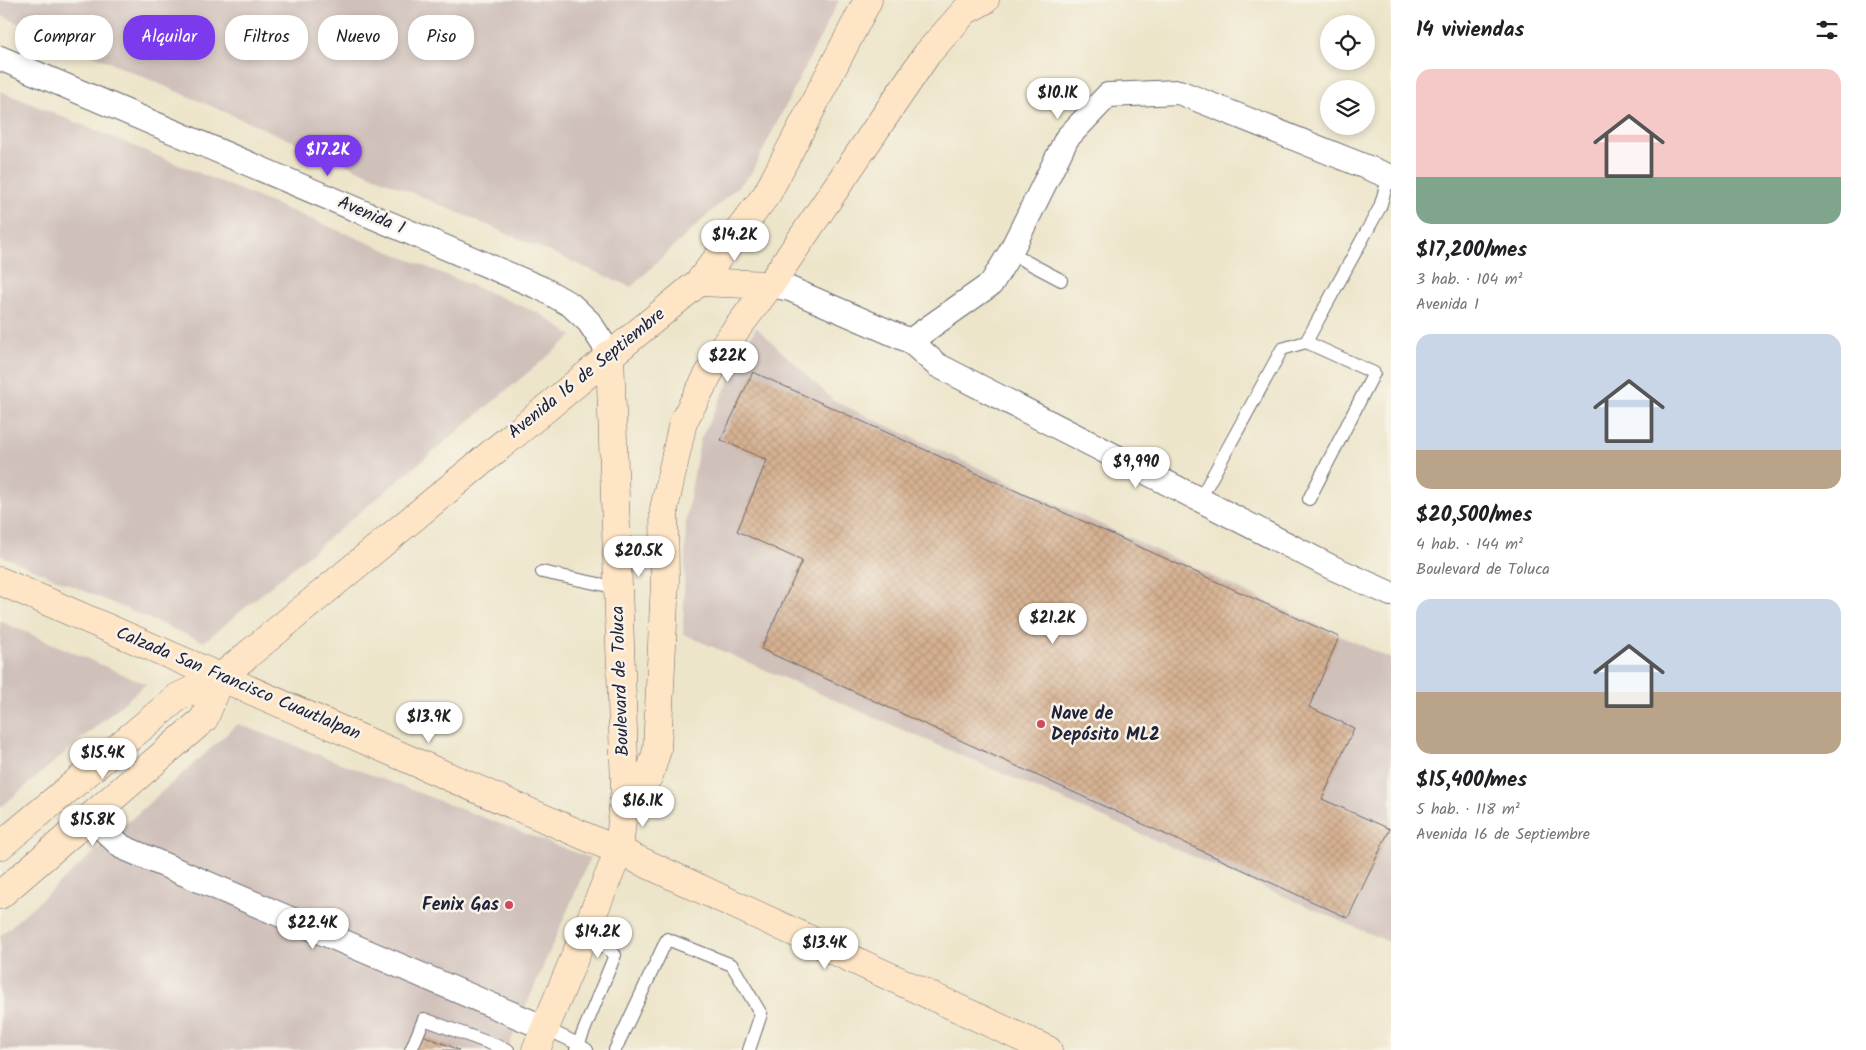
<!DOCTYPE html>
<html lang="es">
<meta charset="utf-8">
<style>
body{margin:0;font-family:Kalam,sans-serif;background:#f6f6f6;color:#202124;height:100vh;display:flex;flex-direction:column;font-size:19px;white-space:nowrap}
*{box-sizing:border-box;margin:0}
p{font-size:16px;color:#757577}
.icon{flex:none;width:28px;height:28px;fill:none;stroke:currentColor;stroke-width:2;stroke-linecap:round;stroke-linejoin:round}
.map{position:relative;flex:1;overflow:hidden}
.details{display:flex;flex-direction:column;background:#fff;width:475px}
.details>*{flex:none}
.hud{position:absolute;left:15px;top:15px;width:475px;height:45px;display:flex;gap:10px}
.controls{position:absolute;left:1320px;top:15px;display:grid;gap:10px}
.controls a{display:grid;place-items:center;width:55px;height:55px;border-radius:50%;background:#fff;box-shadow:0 2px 8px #0003;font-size:25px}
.price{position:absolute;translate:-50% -42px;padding:0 11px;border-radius:18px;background:#fff;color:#222;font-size:16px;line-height:32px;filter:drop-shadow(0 1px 2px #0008)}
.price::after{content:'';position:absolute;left:50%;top:30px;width:15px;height:11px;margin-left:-8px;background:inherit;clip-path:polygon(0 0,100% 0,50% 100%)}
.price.on{background:#7c3aed;color:#fff}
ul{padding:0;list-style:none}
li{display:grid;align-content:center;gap:10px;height:265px;padding:0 25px}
li span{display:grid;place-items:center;height:155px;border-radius:15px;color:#555}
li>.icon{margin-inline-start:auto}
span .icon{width:90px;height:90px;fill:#fffc;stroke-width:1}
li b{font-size:21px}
h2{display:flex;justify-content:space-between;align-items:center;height:60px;padding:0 25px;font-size:21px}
.pill{padding:0 18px;border-radius:20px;background:#fff;box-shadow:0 2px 8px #0003;font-size:18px;line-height:45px}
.pill.on{background:#7c3aed;color:#fff}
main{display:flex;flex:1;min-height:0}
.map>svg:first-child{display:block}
.industrial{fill:#cfc0ba}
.building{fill:url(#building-cross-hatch)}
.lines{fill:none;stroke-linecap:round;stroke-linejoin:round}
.lane-casing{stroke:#69666d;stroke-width:14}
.street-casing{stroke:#69666d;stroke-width:26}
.secondary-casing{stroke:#69666d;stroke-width:29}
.lane{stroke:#fff;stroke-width:12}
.street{stroke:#fff;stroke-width:24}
.secondary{stroke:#fee5c5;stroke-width:28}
.poi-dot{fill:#d1495b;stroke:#f7f3e8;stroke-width:2}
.labels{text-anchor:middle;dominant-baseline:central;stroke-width:5;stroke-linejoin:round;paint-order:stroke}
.street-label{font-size:18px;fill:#22223b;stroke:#f7f3e8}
.poi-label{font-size:18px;font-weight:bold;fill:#22223b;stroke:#f7f3e8;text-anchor:start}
</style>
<main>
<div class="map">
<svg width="1391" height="1050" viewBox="0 0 1391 1050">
<defs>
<pattern id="building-cross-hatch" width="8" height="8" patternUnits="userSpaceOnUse" patternTransform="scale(1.25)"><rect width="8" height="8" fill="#d6b191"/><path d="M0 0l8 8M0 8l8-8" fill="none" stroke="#b7987e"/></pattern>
</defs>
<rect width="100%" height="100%" fill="#f7f3e8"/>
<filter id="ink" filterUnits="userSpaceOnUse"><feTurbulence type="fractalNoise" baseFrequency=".02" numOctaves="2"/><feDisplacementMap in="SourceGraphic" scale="10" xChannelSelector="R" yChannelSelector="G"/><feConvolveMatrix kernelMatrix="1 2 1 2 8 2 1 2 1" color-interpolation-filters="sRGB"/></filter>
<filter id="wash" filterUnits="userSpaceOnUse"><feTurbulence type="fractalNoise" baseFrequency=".0096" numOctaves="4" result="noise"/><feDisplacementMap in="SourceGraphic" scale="20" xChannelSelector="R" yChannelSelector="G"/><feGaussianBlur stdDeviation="1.12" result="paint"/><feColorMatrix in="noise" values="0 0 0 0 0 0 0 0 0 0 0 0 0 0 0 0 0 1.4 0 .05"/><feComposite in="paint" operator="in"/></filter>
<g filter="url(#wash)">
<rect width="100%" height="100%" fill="#ede5ca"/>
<path class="industrial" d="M 0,0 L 839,0 L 751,174 L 631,287 L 0,15 Z
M 0,91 L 541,314 L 572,336 L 204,642 L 0,555 Z
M 756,327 L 834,401 L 1391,659 L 1391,943 L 683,634 L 686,520 L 700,440 Z
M 0,621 L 146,684 L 0,808 Z
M 238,724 L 590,858 L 507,1050 L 0,1050 L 0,936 Z"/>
<g id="blocks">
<path class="building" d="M 753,372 L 1339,637 L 1309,707 L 1354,728 L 1322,799 L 1390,829 L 1348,918 L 761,649 L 802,561 L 737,531 L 767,460 L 721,440 Z
M 420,1034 L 459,1050 L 414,1050 Z"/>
</g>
</g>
<g filter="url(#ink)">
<use href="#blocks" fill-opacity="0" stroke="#69666d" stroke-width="1"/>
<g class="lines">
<defs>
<path id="lane" d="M 1010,253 L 1061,280
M 1306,342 L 1374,373 L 1309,499
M 1200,499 L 1282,349 L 1306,342 L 1380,207 L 1389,176
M 542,572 L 604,585 L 618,585
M 545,1028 L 578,1044 L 587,1050
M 411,1050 L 424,1019 L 508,1050
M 576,1050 L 615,955 L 586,933
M 615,1050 L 667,939 L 732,965 L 761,1014 L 749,1050"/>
<path id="street" d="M 0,58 L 543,289 L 571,305 L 589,322 L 610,354
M 770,285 L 790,289 L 910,341 L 991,284 L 1010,253 L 1067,138 L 1108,95 L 1179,92 L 1391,177
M 910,341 L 937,365 L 1331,567 L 1391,594
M 91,818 L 122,847 L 545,1028"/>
<path id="secondary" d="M 699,282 L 770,285
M 0,581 L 619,851 L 1048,1050
M 624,802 L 649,776 L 657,750 L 665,581 L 664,509 L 683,422 L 723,347 L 770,285 L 927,54 L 965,11 L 985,0
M 0,846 L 178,697 L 222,676 L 699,282 L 767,194 L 868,0
M 0,895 L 204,719 L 222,676
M 536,1050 L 619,851 L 625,788 L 610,354"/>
</defs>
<use href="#lane" class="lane-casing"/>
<use href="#street" class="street-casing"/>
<use href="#secondary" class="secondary-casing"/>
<use href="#lane" class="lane"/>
<use href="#street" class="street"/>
<use href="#secondary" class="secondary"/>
</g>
</g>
<g class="poi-dot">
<circle cx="1041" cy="724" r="5"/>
<circle cx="509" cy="905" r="5"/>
</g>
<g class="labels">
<g class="street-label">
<text transform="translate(371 216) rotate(23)">Avenida 1</text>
<text transform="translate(587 374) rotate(-39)">Avenida 16 de Septiembre</text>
<text transform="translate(621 681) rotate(-92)">Boulevard de Toluca</text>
<text transform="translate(238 684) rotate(23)">Calzada San Francisco Cuautlalpan</text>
</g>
<g class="poi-label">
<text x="1051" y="714">Nave de<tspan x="1051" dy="21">Depósito ML2</tspan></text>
<text x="499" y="905" text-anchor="end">Fenix Gas</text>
</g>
</g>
</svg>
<div class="controls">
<a><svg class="icon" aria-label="locate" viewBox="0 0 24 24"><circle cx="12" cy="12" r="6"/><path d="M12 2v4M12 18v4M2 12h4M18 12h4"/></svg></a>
<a><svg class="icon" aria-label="layers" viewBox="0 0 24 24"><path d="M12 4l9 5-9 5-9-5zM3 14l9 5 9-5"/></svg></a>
</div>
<b class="price" style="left:1058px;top:120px">$10.1K</b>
<b class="price on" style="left:328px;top:177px">$17.2K</b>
<b class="price" style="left:735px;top:262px">$14.2K</b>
<b class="price" style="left:728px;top:383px">$22K</b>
<b class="price" style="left:1136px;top:489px">$9,990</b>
<b class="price" style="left:639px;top:578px">$20.5K</b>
<b class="price" style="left:1053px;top:645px">$21.2K</b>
<b class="price" style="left:429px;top:744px">$13.9K</b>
<b class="price" style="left:103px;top:780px">$15.4K</b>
<b class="price" style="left:643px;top:828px">$16.1K</b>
<b class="price" style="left:93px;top:847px">$15.8K</b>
<b class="price" style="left:313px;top:950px">$22.4K</b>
<b class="price" style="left:598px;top:959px">$14.2K</b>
<b class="price" style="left:825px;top:970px">$13.4K</b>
<div class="hud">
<a class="pill">Comprar</a>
<a class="pill on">Alquilar</a>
<a class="pill">Filtros</a>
<a class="pill">Nuevo</a>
<a class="pill">Piso</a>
</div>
</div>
<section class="details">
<h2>14 viviendas<svg class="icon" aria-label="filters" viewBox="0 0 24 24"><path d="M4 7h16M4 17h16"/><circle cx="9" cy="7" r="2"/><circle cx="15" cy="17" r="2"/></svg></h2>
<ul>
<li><span style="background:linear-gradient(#f6c9c9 70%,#7fa58c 0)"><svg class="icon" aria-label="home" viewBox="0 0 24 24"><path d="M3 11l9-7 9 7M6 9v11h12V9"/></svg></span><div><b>$17,200/mes</b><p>3 hab. · 104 m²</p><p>Avenida 1</p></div></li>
<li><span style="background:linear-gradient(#c9d6e8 75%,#b9a48a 0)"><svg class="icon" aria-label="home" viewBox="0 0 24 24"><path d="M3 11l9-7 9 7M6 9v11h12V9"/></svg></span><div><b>$20,500/mes</b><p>4 hab. · 144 m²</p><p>Boulevard de Toluca</p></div></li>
<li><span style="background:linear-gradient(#c9d6e8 60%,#b9a48a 0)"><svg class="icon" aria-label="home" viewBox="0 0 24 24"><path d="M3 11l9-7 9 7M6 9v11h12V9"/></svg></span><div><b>$15,400/mes</b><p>5 hab. · 118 m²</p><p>Avenida 16 de Septiembre</p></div></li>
</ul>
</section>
</main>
